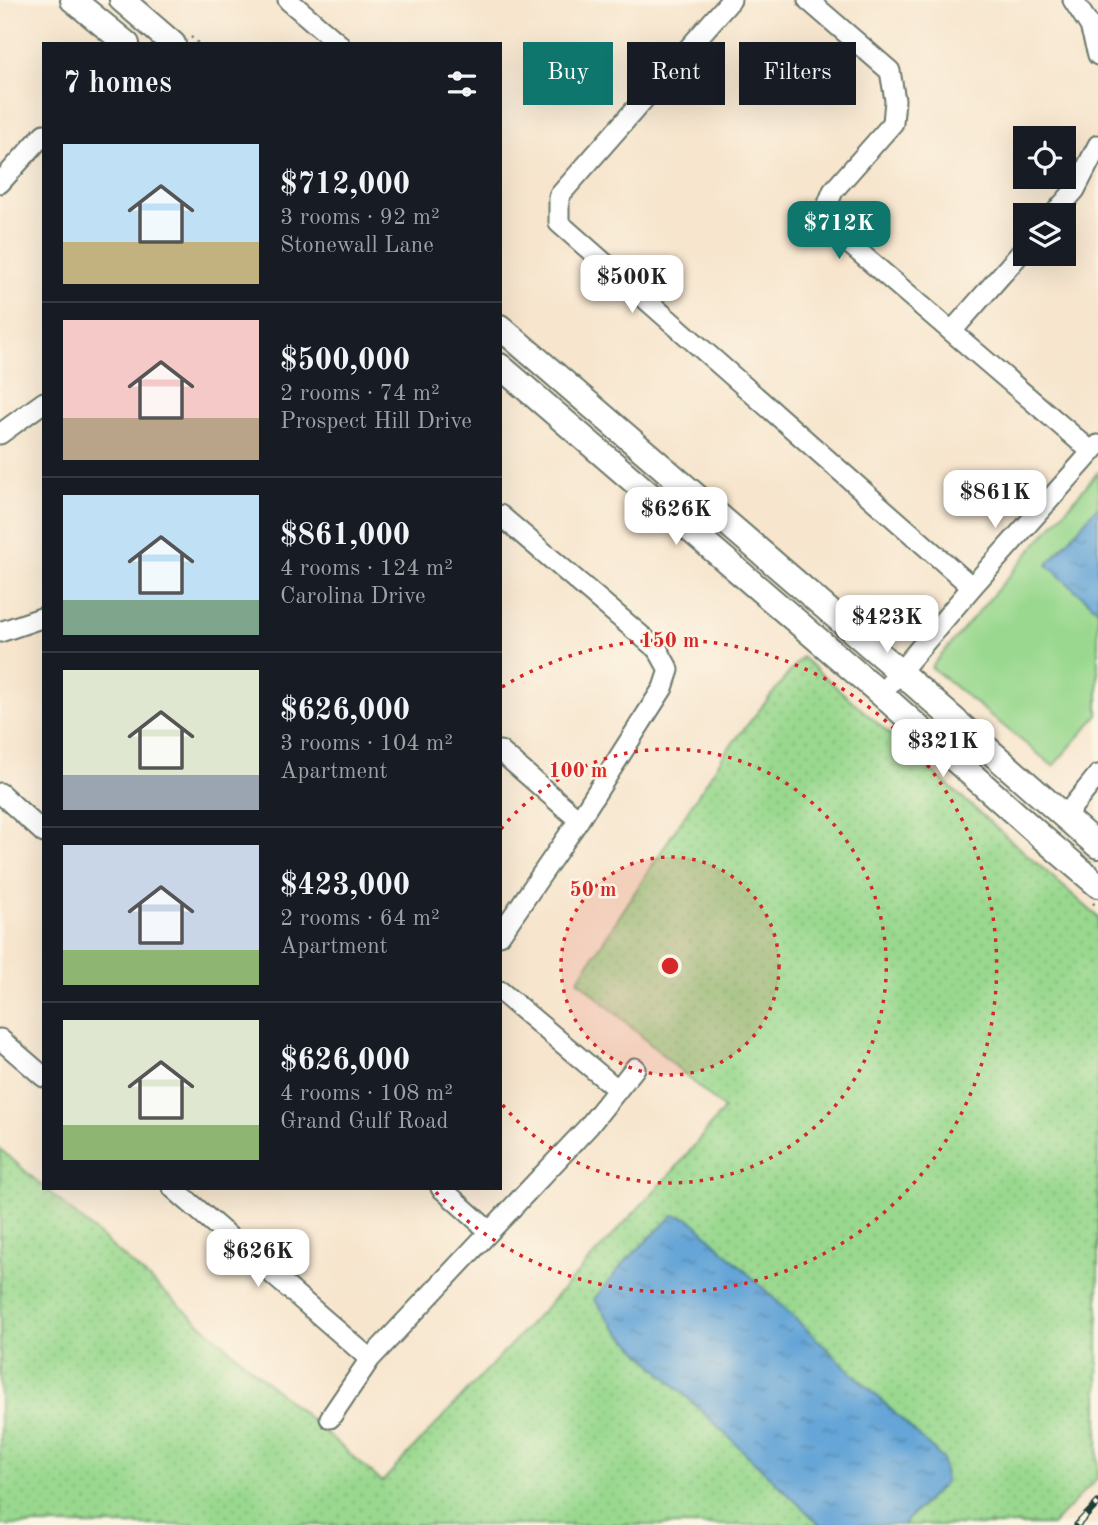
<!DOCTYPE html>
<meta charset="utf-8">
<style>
body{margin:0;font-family:"Old Standard TT",serif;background:#20242c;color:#f1f3f6;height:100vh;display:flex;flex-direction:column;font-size:26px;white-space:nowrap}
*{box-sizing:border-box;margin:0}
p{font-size:23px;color:#9ea1a6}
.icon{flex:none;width:38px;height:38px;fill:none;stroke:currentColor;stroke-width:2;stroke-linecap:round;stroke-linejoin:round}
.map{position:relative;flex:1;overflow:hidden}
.drawer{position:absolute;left:42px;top:42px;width:460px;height:1148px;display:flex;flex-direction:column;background:#171b24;border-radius:0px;box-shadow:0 7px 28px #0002}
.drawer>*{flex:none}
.top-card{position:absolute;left:523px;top:42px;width:469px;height:63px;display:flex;gap:14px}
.controls{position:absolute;left:1013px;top:126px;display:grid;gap:14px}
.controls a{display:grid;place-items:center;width:63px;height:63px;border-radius:0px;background:#171b24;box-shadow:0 7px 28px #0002;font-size:35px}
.price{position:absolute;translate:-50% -60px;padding:0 16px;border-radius:14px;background:#fff;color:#222;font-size:23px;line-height:46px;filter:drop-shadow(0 2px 4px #0008)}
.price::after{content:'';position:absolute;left:50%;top:42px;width:21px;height:16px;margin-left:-10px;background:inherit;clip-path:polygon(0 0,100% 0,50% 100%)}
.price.selected{background:#0f766e;color:#fff}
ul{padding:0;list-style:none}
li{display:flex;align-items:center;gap:21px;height:175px;padding:0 21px}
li+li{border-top:2px solid #363941}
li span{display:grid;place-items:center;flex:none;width:196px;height:140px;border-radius:0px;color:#555}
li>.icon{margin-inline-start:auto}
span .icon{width:84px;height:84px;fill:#fffc;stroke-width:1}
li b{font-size:30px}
h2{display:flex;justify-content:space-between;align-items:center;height:84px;padding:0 21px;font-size:30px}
.tag{padding:0 24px;border-radius:0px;background:#171b24;box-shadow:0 7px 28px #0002;font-size:24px;line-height:63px}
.tag.selected{background:#0f766e;color:#fff}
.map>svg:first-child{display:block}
.grass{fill:url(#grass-dots);stroke:#5c8a61;stroke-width:2}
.park{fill:#99d88e;stroke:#5c8a61;stroke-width:2}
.water{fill:url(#water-ripples);stroke:#427186;stroke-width:2}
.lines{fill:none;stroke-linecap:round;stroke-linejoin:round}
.minor-casing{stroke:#6b786a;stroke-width:23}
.major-casing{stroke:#6b786a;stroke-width:28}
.path{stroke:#6b786a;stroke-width:2.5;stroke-dasharray:2 5;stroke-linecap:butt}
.minor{stroke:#fff;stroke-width:19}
.major{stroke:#fff;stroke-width:24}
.rail-casing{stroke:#1f3d34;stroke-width:7}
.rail{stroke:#fcf5e5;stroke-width:4.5;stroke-dasharray:13;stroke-linecap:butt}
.ring{fill:none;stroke:#d62828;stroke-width:3.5;stroke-dasharray:3.5 7}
.centre{fill:#d62828;stroke:#fcf5e5;stroke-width:3.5}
.ring-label{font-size:21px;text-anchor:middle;font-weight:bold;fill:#d62828;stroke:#fcf5e5;stroke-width:5;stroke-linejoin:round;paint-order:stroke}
</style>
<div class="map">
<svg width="1098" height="1525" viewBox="0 0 1098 1525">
<defs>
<pattern id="grass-dots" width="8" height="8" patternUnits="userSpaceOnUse" patternTransform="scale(1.75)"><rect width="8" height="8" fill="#99d88e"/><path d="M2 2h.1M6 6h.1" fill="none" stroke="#83ba7b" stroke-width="1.8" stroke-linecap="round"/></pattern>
<pattern id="water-ripples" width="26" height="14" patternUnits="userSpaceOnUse" patternTransform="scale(1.75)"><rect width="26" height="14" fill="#65a5d7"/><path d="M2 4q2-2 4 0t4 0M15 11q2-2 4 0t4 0" fill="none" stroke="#5388af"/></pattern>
</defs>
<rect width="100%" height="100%" fill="#fcf5e5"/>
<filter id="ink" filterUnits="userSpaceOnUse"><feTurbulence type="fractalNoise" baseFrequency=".0143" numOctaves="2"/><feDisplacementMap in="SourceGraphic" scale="14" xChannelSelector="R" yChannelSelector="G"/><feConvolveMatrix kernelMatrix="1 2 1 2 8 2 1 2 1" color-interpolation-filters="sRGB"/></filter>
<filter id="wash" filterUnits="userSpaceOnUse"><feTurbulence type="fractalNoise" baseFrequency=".00686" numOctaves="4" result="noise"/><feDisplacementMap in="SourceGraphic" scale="28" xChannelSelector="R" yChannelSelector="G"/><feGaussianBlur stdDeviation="1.57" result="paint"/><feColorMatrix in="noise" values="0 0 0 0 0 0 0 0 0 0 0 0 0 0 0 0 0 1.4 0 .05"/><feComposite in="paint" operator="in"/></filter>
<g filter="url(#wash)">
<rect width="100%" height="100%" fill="#f7e5cd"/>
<path class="grass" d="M 802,657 L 1098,917 L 1098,1477 L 1052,1525 L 0,1525 L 0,1149 L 382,1482 L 676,1168 L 724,1109 L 578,980 L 727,750 Z"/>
<path class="park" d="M 1098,472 L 1098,715 L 1053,766 L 931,667 Z"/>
<path class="water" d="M 1098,506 L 1098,610 L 1047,565 Z
M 673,1215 L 689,1218 L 698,1226 L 943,1459 L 945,1483 L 902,1525 L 820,1525 L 616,1329 L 594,1299 L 623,1264 Z"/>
</g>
<g filter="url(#ink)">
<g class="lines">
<defs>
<path id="minor" d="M 288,0 L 339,44
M 731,0 L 559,196 L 559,223 L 972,587
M 808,0 L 890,71 L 895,100 L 893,123 L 833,191 L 827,206 L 831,228 L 1092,452
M 1073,0 L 1090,26 L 1098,55
M 0,183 L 44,134
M 1053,215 L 1075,190 L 1098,145
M 952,331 L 1026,247
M 0,434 L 44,402
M 500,515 L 658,650 L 669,670 L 663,688 L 579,820 L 500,935
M 0,632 L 44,617
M 881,694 L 972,587 L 1098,445
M 500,751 L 579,820
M 0,793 L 44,833
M 1064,817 L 1098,775
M 500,991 L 618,1090
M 0,1039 L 44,1077
M 173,1188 L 370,1359
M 441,1188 L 489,1231
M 330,1418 L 370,1359 L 588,1127 L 635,1068"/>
<path id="major" d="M 73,0 L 127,44
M 122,0 L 173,44
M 500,327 L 900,672 L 1098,846
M 500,366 L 881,694 L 1044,839 L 1098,885"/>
</defs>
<use href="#minor" class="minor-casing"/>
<use href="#major" class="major-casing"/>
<path class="path" d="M 191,37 L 199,44
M 1093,903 L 1098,908"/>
<use href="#minor" class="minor"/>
<use href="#major" class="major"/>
<defs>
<path id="rail" d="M 1077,1525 L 1098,1503"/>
</defs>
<use href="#rail" class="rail-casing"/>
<use href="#rail" class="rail"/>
</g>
</g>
<circle cx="670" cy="966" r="109" fill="#d62828" fill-opacity=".12"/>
<g class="ring">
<circle cx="670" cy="966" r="109"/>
<path d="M501 829A217 217 0 1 1 501 1103"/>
<path d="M502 687A326 326 0 1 1 432 1188"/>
</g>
<circle cx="670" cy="966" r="10" class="centre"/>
<g class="ring-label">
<text x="670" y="647">150 m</text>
<text x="578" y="777">100 m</text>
<text x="593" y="896">50 m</text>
</g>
</svg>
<div class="controls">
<a><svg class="icon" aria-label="locate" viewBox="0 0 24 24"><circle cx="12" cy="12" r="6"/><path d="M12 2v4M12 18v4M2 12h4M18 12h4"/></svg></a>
<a><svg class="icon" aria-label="layers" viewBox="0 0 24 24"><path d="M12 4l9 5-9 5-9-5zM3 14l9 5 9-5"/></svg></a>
</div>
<b class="price selected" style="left:839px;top:261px">$712K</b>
<b class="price" style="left:632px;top:315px">$500K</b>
<b class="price" style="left:995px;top:530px">$861K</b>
<b class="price" style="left:676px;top:547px">$626K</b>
<b class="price" style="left:887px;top:655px">$423K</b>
<b class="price" style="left:943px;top:779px">$321K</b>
<b class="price" style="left:258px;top:1289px">$626K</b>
<div class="top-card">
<a class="tag selected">Buy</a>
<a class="tag">Rent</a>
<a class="tag">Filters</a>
</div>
<section class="drawer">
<h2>7 homes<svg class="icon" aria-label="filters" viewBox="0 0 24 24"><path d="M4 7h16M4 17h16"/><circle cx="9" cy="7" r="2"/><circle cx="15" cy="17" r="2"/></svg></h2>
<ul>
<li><span style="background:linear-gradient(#bfe0f5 70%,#c2b280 0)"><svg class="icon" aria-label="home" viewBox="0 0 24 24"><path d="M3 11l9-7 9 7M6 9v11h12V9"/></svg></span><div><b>$712,000</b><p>3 rooms · 92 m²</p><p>Stonewall Lane</p></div></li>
<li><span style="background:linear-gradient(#f6c9c9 70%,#b9a48a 0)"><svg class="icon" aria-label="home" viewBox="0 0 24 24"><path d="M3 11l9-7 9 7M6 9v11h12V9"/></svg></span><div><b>$500,000</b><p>2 rooms · 74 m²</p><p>Prospect Hill Drive</p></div></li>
<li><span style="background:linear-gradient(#bfe0f5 75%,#7fa58c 0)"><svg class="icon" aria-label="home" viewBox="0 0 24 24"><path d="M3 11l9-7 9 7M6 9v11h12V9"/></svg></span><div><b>$861,000</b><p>4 rooms · 124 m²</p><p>Carolina Drive</p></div></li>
<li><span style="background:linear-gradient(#dfe7d0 75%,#9aa5b1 0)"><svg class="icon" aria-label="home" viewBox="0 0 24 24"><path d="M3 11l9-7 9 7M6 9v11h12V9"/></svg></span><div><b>$626,000</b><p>3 rooms · 104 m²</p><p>Apartment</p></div></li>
<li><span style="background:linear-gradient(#c9d6e8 75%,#8fb573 0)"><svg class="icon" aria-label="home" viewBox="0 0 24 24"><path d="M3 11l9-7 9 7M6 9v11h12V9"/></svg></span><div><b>$423,000</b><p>2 rooms · 64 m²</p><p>Apartment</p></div></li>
<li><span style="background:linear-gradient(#dfe7d0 75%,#8fb573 0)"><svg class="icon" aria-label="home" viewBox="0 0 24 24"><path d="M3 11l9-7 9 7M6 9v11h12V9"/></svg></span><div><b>$626,000</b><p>4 rooms · 108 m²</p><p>Grand Gulf Road</p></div></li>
</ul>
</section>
</div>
